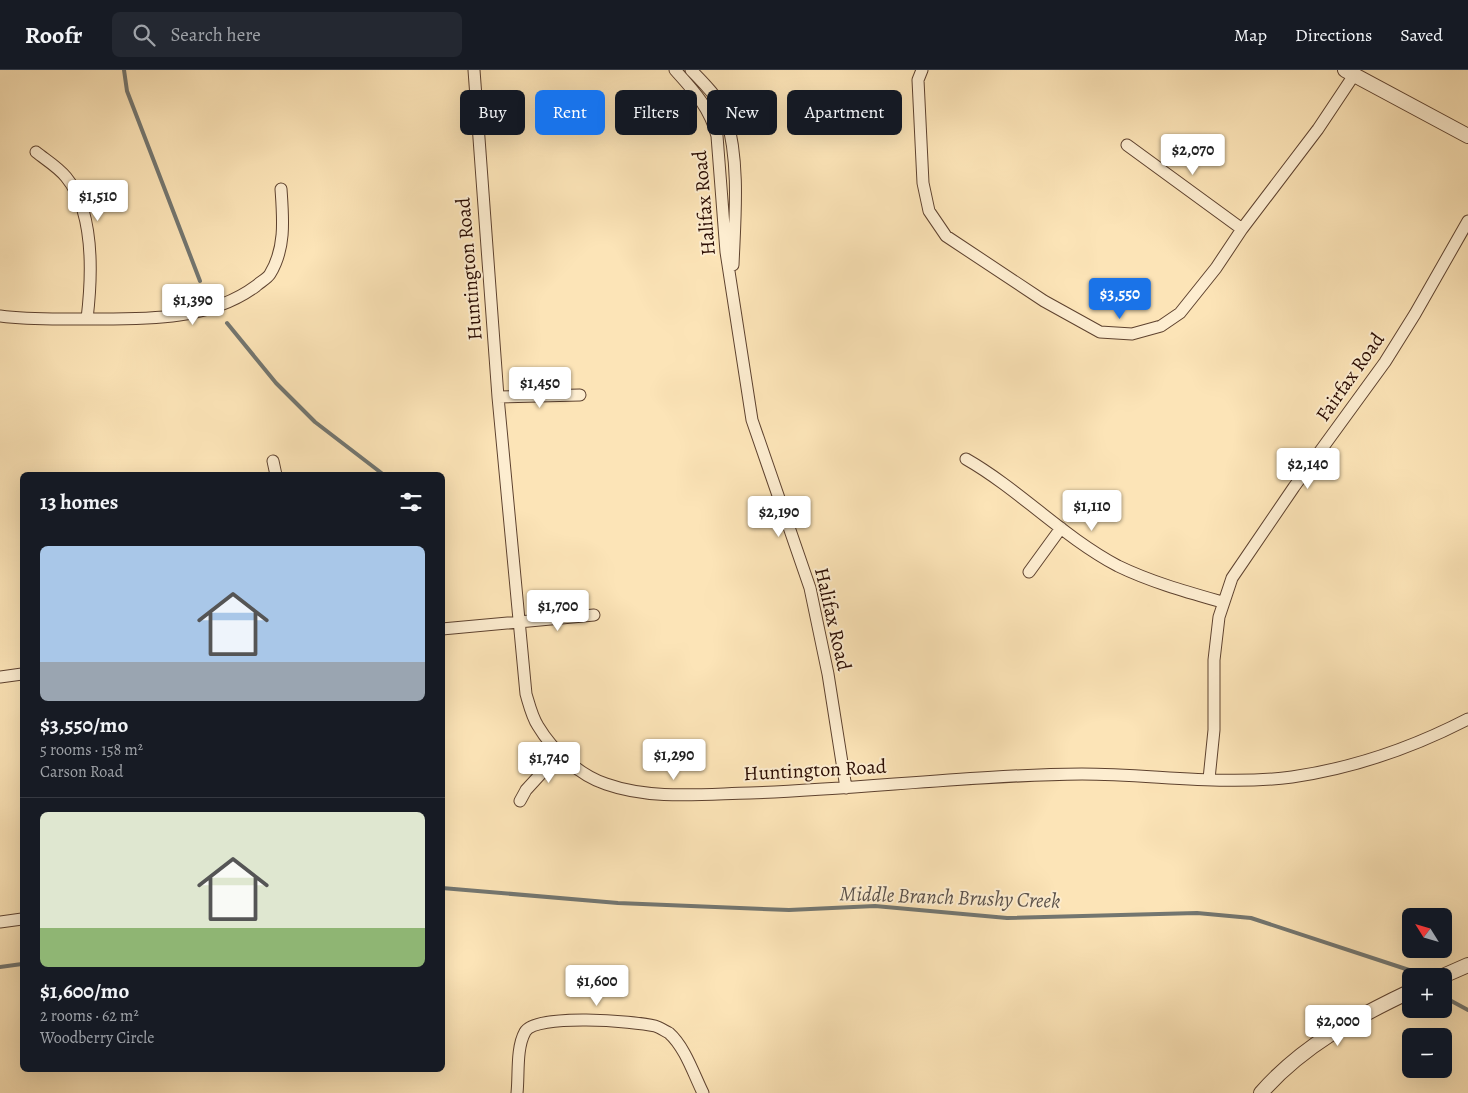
<!DOCTYPE html>
<meta charset="utf-8">
<style>
body{margin:0;font-family:Alegreya,serif;background:#242831;color:#f1f3f6;height:100vh;display:flex;flex-direction:column;font-size:19px;white-space:nowrap}
*{box-sizing:border-box;margin:0}
p{font-size:16px;color:#9ea1a6}
.icon{flex:none;width:28px;height:28px;fill:none;stroke:currentColor;stroke-width:2;stroke-linecap:round;stroke-linejoin:round}
.map{position:relative;flex:1;overflow:hidden}
.drawer{position:absolute;left:20px;top:402px;width:425px;height:600px;display:flex;flex-direction:column;background:#171b24;border-radius:8px;box-shadow:0 5px 20px #0002}
.drawer>*{flex:none}
.banner{position:absolute;left:460px;top:20px;width:475px;height:45px;display:flex;gap:10px}
.needle{width:32px;rotate:307deg}
.controls{position:absolute;left:1402px;top:838px;display:grid;gap:10px}
.controls a{display:grid;place-items:center;width:50px;height:50px;border-radius:8px;background:#171b24;box-shadow:0 5px 20px #0002;font-size:25px}
.price{position:absolute;translate:-50% -42px;padding:0 11px;border-radius:5px;background:#fff;color:#222;font-size:16px;line-height:32px;filter:drop-shadow(0 1px 2px #0008)}
.price::after{content:'';position:absolute;left:50%;top:30px;width:15px;height:11px;margin-left:-8px;background:inherit;clip-path:polygon(0 0,100% 0,50% 100%)}
.price.selected{background:#1a73e8;color:#fff}
ul{padding:0;list-style:none}
li{display:grid;align-content:center;gap:10px;height:265px;padding:0 20px}
li+li{border-top:1px solid #363941}
li span{display:grid;place-items:center;height:155px;border-radius:8px;color:#555}
li>.icon{margin-inline-start:auto}
span .icon{width:90px;height:90px;fill:#fffc;stroke-width:1}
li b{font-size:21px}
h2{display:flex;justify-content:space-between;align-items:center;height:60px;padding:0 20px;font-size:21px}
.pill{padding:0 18px;border-radius:8px;background:#171b24;box-shadow:0 5px 20px #0002;font-size:18px;line-height:45px}
.pill.selected{background:#1a73e8;color:#fff}
header{display:flex;align-items:center;gap:30px;box-sizing:border-box;height:70px;padding:0 25px;background:#171b24;border-bottom:1px solid #363941}
header strong{font-size:24px}
nav{display:flex;gap:28px;margin-inline-start:auto;font-size:18px}
.search{width:350px;height:45px;background:#242831;display:flex;align-items:center;gap:12px;box-sizing:border-box;padding:0 18px;border-radius:8px;color:#9ea1a6;font-size:19px}
.map>svg:first-child{display:block}
.lines{fill:none;stroke-linecap:round;stroke-linejoin:round}
.stream{stroke:#737670;stroke-width:4}
.minor-casing{stroke:#5e422f;stroke-width:13}
.tertiary-casing{stroke:#5e422f;stroke-width:16}
.minor{stroke:#fdedd0;stroke-width:11}
.tertiary{stroke:#fdedd0;stroke-width:14}
.labels{text-anchor:middle;dominant-baseline:central;stroke-width:4;stroke-linejoin:round;paint-order:stroke}
.street-label{font-size:20px;fill:#2a0c02;stroke:#fdedd0}
.water-label{font-size:21px;font-style:italic;fill:#5b524b;stroke:#fdedd0}
</style>
<header>
<strong>Roofr</strong>
<div class="search"><svg class="icon" aria-label="search" viewBox="0 0 24 24"><circle cx="10" cy="10" r="6"/><path d="M15 15l6 6"/></svg>Search here</div>
<nav><a>Map</a><a>Directions</a><a>Saved</a></nav>
</header>
<div class="map">
<svg width="1468" height="1023" viewBox="0 0 1468 1023">
<rect width="100%" height="100%" fill="#fce4b7"/>
<filter id="stains"><feTurbulence type="fractalNoise" baseFrequency=".004" numOctaves="4"/><feColorMatrix values="0 0 0 0 .2 0 0 0 0 .09 0 0 0 0 .02 0 0 0 .5 -.17"/></filter>
<radialGradient id="worn" r=".72"><stop offset=".6" stop-color="#630" stop-opacity="0"/><stop offset="1" stop-color="#630" stop-opacity=".3"/></radialGradient>
<g class="lines">
<path class="stream" d="M 124,0 L 127,21 L 200,211
M 227,253 L 276,313 L 315,352 L 384,405
M 442,818 L 618,833 L 789,840 L 875,836 L 1007,848 L 1197,843 L 1251,848 L 1409,900 L 1417,906
M 0,897 L 22,894
M 1444,927 L 1468,940"/>
<defs>
<path id="minor" d="M 474,0 L 498,327 L 526,624 C 529,634 532,647 538,656 C 553,681 579,705 606,714 C 651,730 703,724 750,723 C 861,719 971,705 1082,704 C 1152,704 1223,716 1292,707 C 1354,698 1412,678 1468,649
M 675,0 C 694,21 710,38 717,66 L 726,182 L 752,350 L 810,518 L 828,604 L 846,718
M 691,0 C 702,11 722,31 726,46 C 740,92 735,147 733,195
M 922,0 L 918,10 L 923,113 L 929,141 L 946,166 L 1044,231 L 1100,262 L 1132,264 L 1161,256 L 1180,243 L 1216,198 L 1242,159 L 1318,59 L 1354,5
M 1127,75 L 1242,159
M 36,82 C 46,90 58,97 66,107 C 95,142 92,207 87,249
M 0,246 C 28,250 55,249 83,249 C 140,249 208,252 256,216 C 260,212 267,209 270,204 C 286,178 283,148 281,119
M 498,327 L 580,325
M 966,389 C 1020,420 1063,467 1118,496 C 1151,512 1187,522 1222,532
M 273,391 L 276,405
M 1029,502 L 1061,458
M 442,559 L 594,545
M 0,607 L 22,604
M 1209,709 L 1214,660 L 1214,590 L 1219,547 L 1232,508 L 1294,417 L 1385,292 L 1415,244 L 1468,151
M 520,731 L 526,720 L 559,684
M 0,852 L 22,849
M 517,1023 C 519,1005 516,978 525,962 C 535,943 635,951 655,956 C 659,957 665,961 669,963 C 685,977 694,1005 703,1023"/>
<path id="tertiary" d="M 1345,0 L 1468,66
M 1443,906 L 1468,895
M 1261,1023 C 1302,976 1356,947 1411,921"/>
</defs>
<use href="#minor" class="minor-casing"/>
<use href="#tertiary" class="tertiary-casing"/>
<use href="#minor" class="minor"/>
<use href="#tertiary" class="tertiary"/>
</g>
<g class="labels">
<g class="street-label">
<text transform="translate(704 133) rotate(-95)">Halifax Road</text>
<text transform="translate(469 199) rotate(-95)">Huntington Road</text>
<text transform="translate(1350 307) rotate(-55)">Fairfax Road</text>
<text transform="translate(833 549) rotate(77)">Halifax Road</text>
<text transform="translate(815 700) rotate(-3)">Huntington Road</text>
</g>
<g class="water-label">
<text transform="translate(950 827) rotate(2)">Middle Branch Brushy Creek</text>
</g>
</g>
<rect width="100%" height="100%" filter="url(#stains)"/>
<rect width="100%" height="100%" fill="url(#worn)"/>
</svg>
<div class="controls">
<a><svg class="needle" viewBox="-14 -14 28 28"><path d="M0-13l5 13h-10z" fill="#e53935"/><path d="M0 13l5-13h-10z" fill="#9ea1a6"/></svg></a>
<a>+</a>
<a>−</a>
</div>
<b class="price" style="left:1193px;top:106px">$2,070</b>
<b class="price" style="left:98px;top:152px">$1,510</b>
<b class="price selected" style="left:1120px;top:250px">$3,550</b>
<b class="price" style="left:193px;top:256px">$1,390</b>
<b class="price" style="left:540px;top:339px">$1,450</b>
<b class="price" style="left:1308px;top:420px">$2,140</b>
<b class="price" style="left:1092px;top:462px">$1,110</b>
<b class="price" style="left:779px;top:468px">$2,190</b>
<b class="price" style="left:558px;top:562px">$1,700</b>
<b class="price" style="left:674px;top:711px">$1,290</b>
<b class="price" style="left:549px;top:714px">$1,740</b>
<b class="price" style="left:597px;top:937px">$1,600</b>
<b class="price" style="left:1338px;top:977px">$2,000</b>
<div class="banner">
<a class="pill">Buy</a>
<a class="pill selected">Rent</a>
<a class="pill">Filters</a>
<a class="pill">New</a>
<a class="pill">Apartment</a>
</div>
<section class="drawer">
<h2>13 homes<svg class="icon" aria-label="filters" viewBox="0 0 24 24"><path d="M4 7h16M4 17h16"/><circle cx="9" cy="7" r="2"/><circle cx="15" cy="17" r="2"/></svg></h2>
<ul>
<li><span style="background:linear-gradient(#a9c7e8 75%,#9aa5b1 0)"><svg class="icon" aria-label="home" viewBox="0 0 24 24"><path d="M3 11l9-7 9 7M6 9v11h12V9"/></svg></span><div><b>$3,550/mo</b><p>5 rooms · 158 m²</p><p>Carson Road</p></div></li>
<li><span style="background:linear-gradient(#dfe7d0 75%,#8fb573 0)"><svg class="icon" aria-label="home" viewBox="0 0 24 24"><path d="M3 11l9-7 9 7M6 9v11h12V9"/></svg></span><div><b>$1,600/mo</b><p>2 rooms · 62 m²</p><p>Woodberry Circle</p></div></li>
</ul>
</section>
</div>
